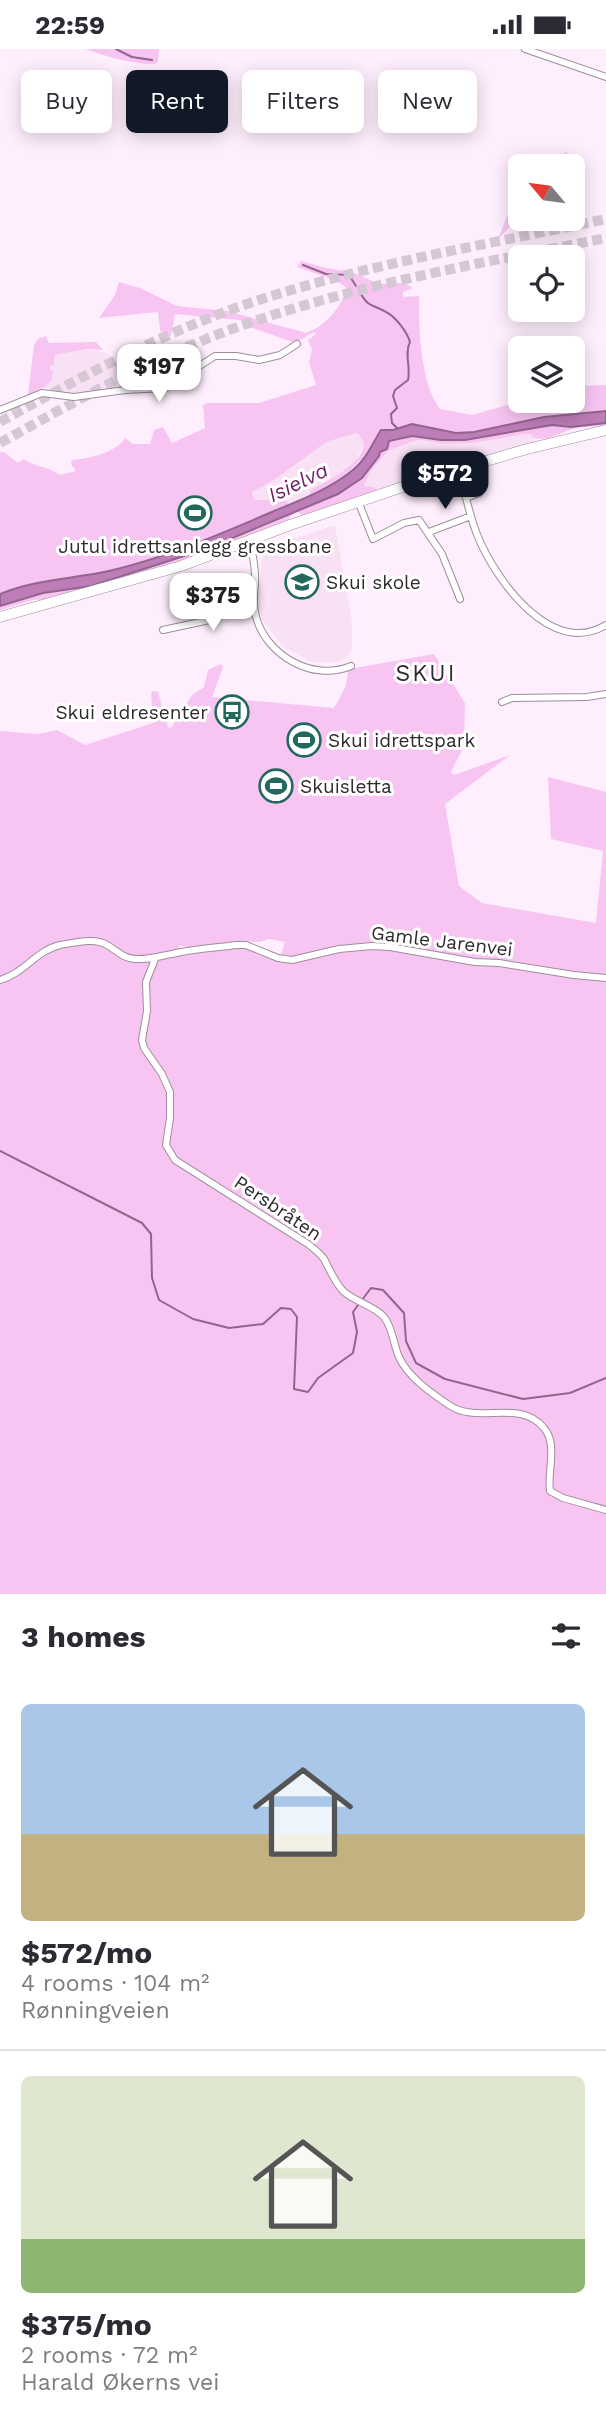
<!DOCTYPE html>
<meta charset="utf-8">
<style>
body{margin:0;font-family:"Work Sans",sans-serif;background:#f2f2f3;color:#2b2b33;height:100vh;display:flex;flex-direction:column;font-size:26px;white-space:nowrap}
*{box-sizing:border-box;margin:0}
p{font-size:23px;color:#7c7c81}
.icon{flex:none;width:38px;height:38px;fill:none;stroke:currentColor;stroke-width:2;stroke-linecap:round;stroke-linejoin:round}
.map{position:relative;height:1545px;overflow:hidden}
.side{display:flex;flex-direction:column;background:#fff;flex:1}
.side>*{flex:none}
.hud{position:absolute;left:21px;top:21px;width:565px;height:63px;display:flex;gap:14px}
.needle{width:46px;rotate:299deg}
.fabs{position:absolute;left:508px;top:105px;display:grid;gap:14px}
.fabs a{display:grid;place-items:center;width:77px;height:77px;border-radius:10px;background:#fff;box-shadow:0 4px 18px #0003;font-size:35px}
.price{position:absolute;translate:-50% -60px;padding:0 16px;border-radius:14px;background:#fff;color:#222;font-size:23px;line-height:46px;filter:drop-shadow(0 2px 4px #0008)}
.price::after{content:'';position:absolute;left:50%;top:42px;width:21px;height:16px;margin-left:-10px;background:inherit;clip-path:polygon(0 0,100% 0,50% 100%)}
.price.selected{background:#111827;color:#fff}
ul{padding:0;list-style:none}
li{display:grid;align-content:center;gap:14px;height:371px;padding:0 21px}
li+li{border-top:2px solid #e1e1e2}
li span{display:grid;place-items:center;height:217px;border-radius:10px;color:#555}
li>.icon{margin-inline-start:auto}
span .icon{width:126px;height:126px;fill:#fffc;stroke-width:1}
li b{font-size:30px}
h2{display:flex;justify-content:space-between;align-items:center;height:84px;padding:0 21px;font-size:30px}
.chip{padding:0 24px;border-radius:10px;background:#fff;box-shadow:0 4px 18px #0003;font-size:24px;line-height:63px}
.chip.selected{background:#111827;color:#fff}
.status{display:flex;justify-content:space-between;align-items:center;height:49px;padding:0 35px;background:#fff;direction:ltr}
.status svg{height:19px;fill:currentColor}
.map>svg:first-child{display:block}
.built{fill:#f8e1f5}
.green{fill:#f8c5f3;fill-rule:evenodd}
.water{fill:#bd7db7;stroke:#93648e;stroke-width:2}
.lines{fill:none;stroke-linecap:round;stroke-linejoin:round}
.stream{stroke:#93648e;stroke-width:2}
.motorway-tunnel{stroke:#d6c7d4;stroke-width:10;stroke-dasharray:10 5;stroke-linecap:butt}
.minor-casing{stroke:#9d8e9b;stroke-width:8}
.primary-casing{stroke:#9d8e9b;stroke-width:11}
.minor{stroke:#fff;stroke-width:6}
.primary{stroke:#fff;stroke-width:10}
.labels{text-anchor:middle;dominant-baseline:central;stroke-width:6;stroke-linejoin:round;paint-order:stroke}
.poi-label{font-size:19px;fill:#302a2f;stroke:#fff;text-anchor:start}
.street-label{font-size:19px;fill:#302a2f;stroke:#fff}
.water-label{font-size:21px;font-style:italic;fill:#6c1f69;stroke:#fff}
.quarter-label{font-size:23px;letter-spacing:2px;fill:#302a2f;stroke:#fff}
</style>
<div class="status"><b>22:59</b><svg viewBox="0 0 49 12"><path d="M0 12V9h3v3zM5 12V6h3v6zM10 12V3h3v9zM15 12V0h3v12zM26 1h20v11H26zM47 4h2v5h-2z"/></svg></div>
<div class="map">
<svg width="606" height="1545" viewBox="0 0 606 1545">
<rect width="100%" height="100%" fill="#ffeefd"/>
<path class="built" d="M 88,300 L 108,305 L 117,314 L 117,338 L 70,345 L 52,342 L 45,338 L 52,331 L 50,318 L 54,316 L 55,306 Z
M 358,384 L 363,390 L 363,396 L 355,414 L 337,427 L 310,441 L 310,446 L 289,456 L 286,451 L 255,451 L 253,441 L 277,429 L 316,399 L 326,393 Z
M 526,385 L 532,386 L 535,394 L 378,442 L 364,437 L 370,423 L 388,402 L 411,393 L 421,391 L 444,395 L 472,394 Z
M 335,476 L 352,574 L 352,600 L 348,608 L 340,613 L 311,613 L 282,597 L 261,569 L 258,551 L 261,515 L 267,498 Z"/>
<path class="green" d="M 85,0 L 159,0 L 158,13 L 155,15 C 130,15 109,8 85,0 Z
M 568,102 L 564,111 L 568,117 L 543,117 Z
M 520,149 L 520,168 L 498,190 L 508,165 Z
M 301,212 L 326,219 L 352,223 L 379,235 L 404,234 L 413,239 L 403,243 L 403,248 L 419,247 C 419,281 420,333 440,360 L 472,366 L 521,352 L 572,352 L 572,337 L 606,336 L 606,362 L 544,368 L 474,383 L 456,384 L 412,375 L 393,381 L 385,381 C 361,413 348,428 310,446 L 310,441 C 324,434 383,406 357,384 L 326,393 L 277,429 L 252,443 L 255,451 L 286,451 L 289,456 C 230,481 168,508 106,523 C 70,531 34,531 0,545 L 0,403 L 4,403 L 18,414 L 24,410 C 37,419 48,417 60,426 L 76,422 L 71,415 L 72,411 C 89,410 117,403 125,389 L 133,395 L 150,395 L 154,381 L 163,378 L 172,394 L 205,379 L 203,356 L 207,354 L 259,354 L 316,336 L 309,314 L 312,300 L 308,291 L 316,285 L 314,283 L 295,294 L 250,278 L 250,272 L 175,265 L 171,287 L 163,287 L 160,281 L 158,263 L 99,269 L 115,246 L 119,233 L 140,239 L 177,257 L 227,262 L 306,284 C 326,277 341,258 347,239 L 335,231 L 297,218 Z
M 46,287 L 49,294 L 96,293 L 103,301 L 87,300 L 55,306 L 54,316 L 50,317 L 50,321 L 53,321 L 52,331 L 45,338 L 28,346 L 34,296 L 38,290 Z
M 606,374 L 606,377 C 594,378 583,377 572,380 C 560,384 546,393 533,389 L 532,386 L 526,385 L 472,394 L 444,395 L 421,391 L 411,393 L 388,402 L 370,423 L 364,437 L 374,438 L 378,442 L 306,467 L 300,465 L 297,461 C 333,448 371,425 389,392 L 412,387 L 441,391 L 465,391 L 552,376 L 571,378 Z
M 294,462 L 289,470 L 211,503 L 146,523 L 136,523 L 206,500 Z
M 91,537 L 51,550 L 33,551 L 0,561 L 0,557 L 43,544 Z
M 434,605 L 465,654 L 464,697 L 451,723 L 454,726 L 510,706 L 445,755 L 459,837 L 482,854 L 596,874 L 603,802 L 551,790 L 548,728 L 606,743 L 606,1545 L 0,1545 L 0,682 L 38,685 L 57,681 L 85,696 L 153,674 L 151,644 L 153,642 L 158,643 L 168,678 L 171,679 L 192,646 L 204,638 L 208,621 L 221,615 L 223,618 L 212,648 L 334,659 L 345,639 L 349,620 ZM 269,890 L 285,893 L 281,905 L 262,905 L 248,900 L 236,899 L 177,907 L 179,896 L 195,900 L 221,896 L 234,892 L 260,893 Z"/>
<path class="water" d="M 606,362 L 606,374 L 571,378 L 552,376 L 465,391 L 441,391 L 412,387 L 389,392 L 387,400 L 380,403 L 379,407 L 362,429 L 338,445 L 206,500 L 91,537 L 43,544 L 0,557 L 0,545 C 33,531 69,530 104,523 C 160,511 221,485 274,462 C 301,451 332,439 354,420 C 367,409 372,395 381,381 L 393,381 L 412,375 L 456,384 L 474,383 L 544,368 Z"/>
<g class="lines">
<path class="stream" d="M 116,0 L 132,8 L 152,11
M 303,216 L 326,225 L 349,226 L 356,237
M 360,243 C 368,259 373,255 386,263 C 396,268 407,283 410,293 C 404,304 411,319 408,331 L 395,341 L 393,347 L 397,359 L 391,365 L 392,374 L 397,379
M 0,1102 L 142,1174 L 151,1185 L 152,1229 L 159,1251 L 193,1270 L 229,1279 L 263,1275 L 281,1259 L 291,1260 L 297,1268 L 294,1340 L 308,1343 L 318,1329 L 353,1304 L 357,1283 L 353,1263 L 358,1256
M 362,1251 L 371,1239 L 383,1241 L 404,1264 L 406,1292 L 416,1314 L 445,1330 L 523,1350 L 570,1344 L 606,1329"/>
<path class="motorway-tunnel" d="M 0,373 C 79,329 158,286 244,256 C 361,216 485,196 606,170
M 0,394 C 81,349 161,304 249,274 C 364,234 487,213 606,189"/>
<defs>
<path id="minor" d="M 525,0 L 606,28
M 0,361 L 42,344 L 74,348 L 125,341 L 165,339 L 215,307 L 236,307 L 259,311 L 280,306 L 297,295
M 458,420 C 465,442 469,466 478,488 C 496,531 551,609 606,576
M 466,449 L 479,444
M 358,452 L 373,490 L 404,474 L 419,471 L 442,505 L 460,550
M 429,483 L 471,467
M 250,492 C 253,506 256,521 255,535 C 254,547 253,556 256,568 C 267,607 313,633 351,617
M 163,581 L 214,570 L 253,551
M 502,653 L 512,649 L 587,648 L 606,645
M 155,910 L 146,933 L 147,962 L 142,991 L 144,999 L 162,1025 L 170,1043 L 170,1069 L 166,1096 L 175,1111 L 308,1195 C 313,1199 320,1204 324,1210 C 330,1221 334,1232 343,1242 C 355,1253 373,1256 384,1268 C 393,1279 393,1295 399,1308 C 408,1328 431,1344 449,1356 C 478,1376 519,1349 544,1379 C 558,1395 547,1423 550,1442 L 563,1449 L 606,1461
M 0,931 C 23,925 37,901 60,896 C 74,894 95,888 107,896 C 118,902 122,909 135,910 C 149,911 159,907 172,905 C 193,900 215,899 236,896 L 246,896 L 278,909 L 292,911 L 339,900 L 372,897 L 390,898 L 475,913 L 499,914 L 574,926 L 606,929"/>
<path id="primary" d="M 0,568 L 181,517 L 290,476 L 432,428 L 527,400 L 606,381"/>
</defs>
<use href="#minor" class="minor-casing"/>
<use href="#primary" class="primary-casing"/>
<use href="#minor" class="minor"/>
<use href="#primary" class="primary"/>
</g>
<defs>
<symbol id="stadium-ring" viewBox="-11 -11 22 22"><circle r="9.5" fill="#fff" stroke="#22685c" stroke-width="1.5"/><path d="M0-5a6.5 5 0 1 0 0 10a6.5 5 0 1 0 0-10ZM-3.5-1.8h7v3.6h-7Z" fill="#22685c"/></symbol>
<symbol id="school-ring" viewBox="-11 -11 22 22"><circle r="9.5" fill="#fff" stroke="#22685c" stroke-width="1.5"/><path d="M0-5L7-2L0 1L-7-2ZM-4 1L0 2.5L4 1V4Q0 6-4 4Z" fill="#22685c"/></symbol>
<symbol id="bus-ring" viewBox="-11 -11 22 22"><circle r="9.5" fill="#fff" stroke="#22685c" stroke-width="1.5"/><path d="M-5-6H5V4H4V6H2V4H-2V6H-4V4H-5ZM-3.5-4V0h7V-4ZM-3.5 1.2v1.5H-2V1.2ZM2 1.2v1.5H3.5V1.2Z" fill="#22685c"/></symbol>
</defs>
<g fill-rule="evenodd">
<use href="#stadium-ring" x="176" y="445" width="38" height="38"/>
<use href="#school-ring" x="283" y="514" width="38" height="38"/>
<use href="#bus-ring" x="213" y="644" width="38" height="38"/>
<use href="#stadium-ring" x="285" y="672" width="38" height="38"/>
<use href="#stadium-ring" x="257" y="718" width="38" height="38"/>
</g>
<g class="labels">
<g class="poi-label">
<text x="195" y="497" text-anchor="middle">Jutul idrettsanlegg gressbane</text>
<text x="326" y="533">Skui skole</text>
<text x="208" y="663" text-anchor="end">Skui eldresenter</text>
<text x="328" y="691">Skui idrettspark</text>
<text x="300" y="737">Skuisletta</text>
</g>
<g class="street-label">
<text transform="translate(442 892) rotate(7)">Gamle Jarenvei</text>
<text transform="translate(278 1159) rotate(34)">Persbråten</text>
</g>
<g class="water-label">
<text transform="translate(298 433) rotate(-26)">Isielva</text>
</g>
<g class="quarter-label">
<text x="426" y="624">SKUI</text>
</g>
</g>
</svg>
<div class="fabs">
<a><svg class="needle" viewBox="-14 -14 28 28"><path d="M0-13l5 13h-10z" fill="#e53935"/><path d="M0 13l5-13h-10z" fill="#7c7c81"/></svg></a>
<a><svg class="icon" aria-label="locate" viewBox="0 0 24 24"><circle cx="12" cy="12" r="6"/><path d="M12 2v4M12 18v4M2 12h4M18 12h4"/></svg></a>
<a><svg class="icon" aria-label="layers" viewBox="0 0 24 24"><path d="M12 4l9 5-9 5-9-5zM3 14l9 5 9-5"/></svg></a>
</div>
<b class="price" style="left:159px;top:355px">$197</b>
<b class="price selected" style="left:445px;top:462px">$572</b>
<b class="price" style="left:213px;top:584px">$375</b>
<div class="hud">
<a class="chip">Buy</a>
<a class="chip selected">Rent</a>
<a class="chip">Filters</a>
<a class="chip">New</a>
</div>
</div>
<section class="side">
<h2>3 homes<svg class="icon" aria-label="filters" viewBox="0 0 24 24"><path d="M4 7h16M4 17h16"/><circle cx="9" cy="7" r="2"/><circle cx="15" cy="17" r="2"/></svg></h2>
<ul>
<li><span style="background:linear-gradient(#a9c7e8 60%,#c2b280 0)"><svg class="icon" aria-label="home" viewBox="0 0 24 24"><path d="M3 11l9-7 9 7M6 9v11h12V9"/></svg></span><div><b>$572/mo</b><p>4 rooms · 104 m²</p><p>Rønningveien</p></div></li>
<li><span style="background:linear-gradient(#dfe7d0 75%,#8fb573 0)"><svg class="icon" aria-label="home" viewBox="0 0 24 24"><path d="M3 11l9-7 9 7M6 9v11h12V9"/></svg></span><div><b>$375/mo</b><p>2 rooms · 72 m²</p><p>Harald Økerns vei</p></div></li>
</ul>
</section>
